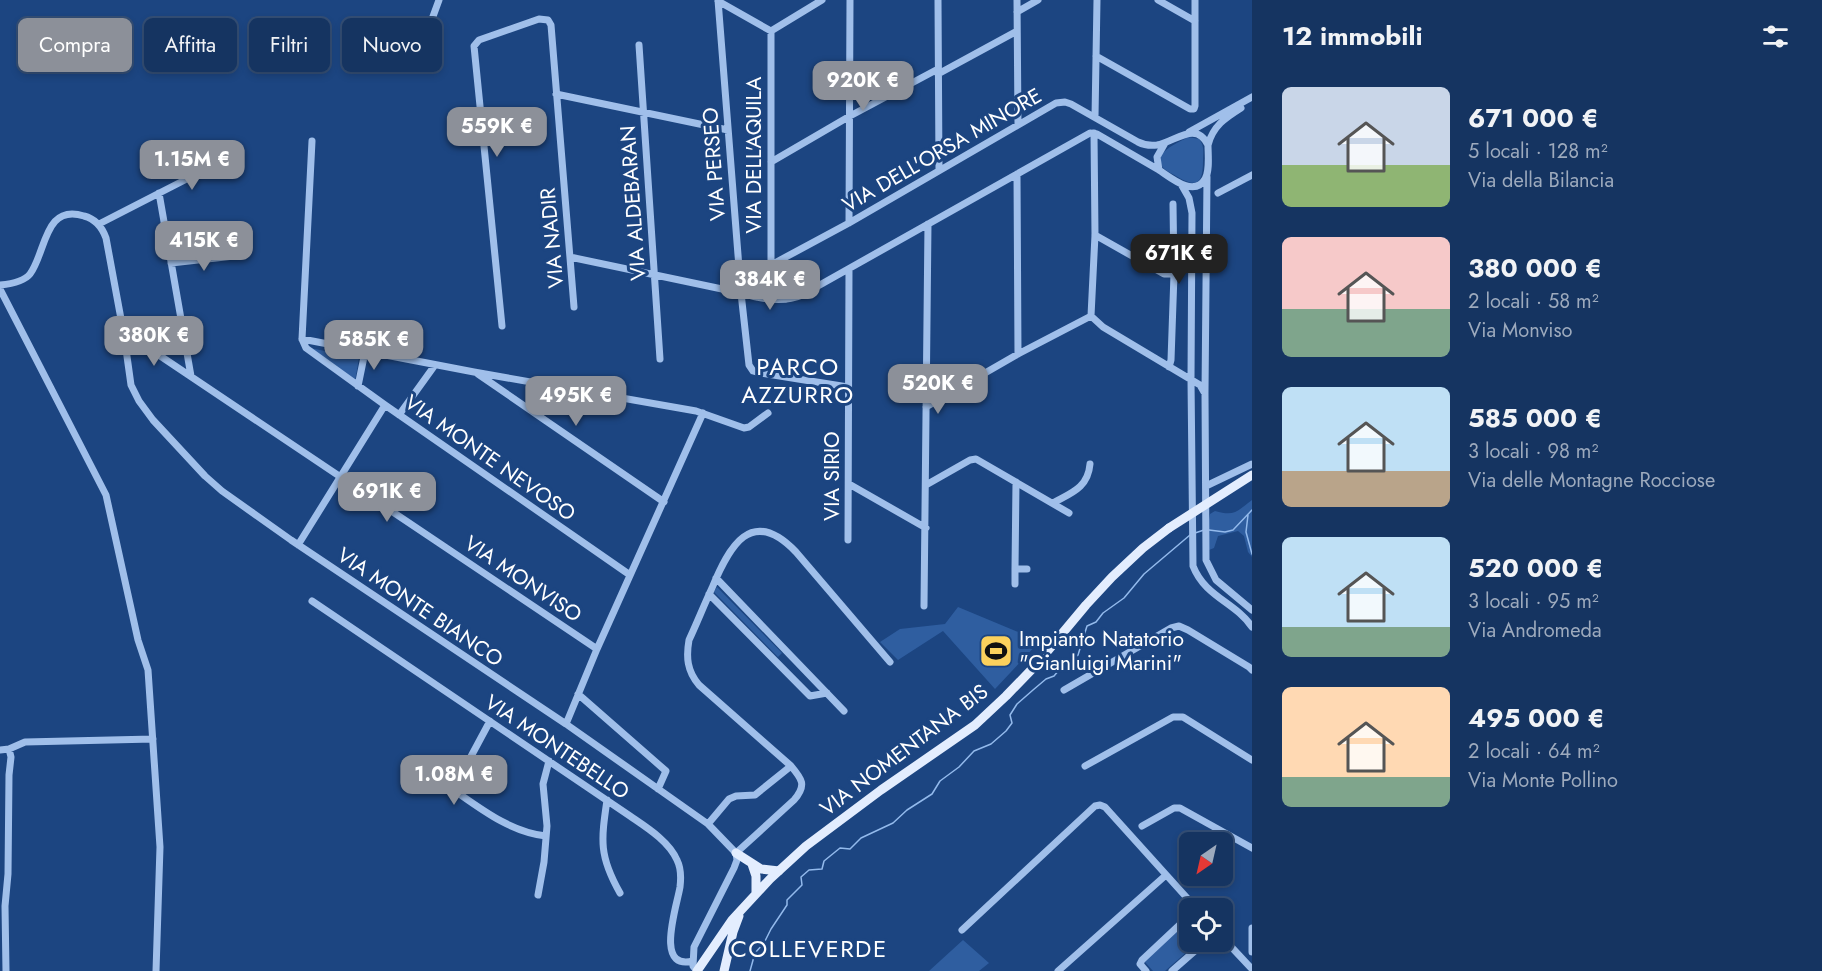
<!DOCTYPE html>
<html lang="it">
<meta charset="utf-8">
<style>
body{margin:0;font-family:Jost,sans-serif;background:#1e3c67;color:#f1f3f6;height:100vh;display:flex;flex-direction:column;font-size:22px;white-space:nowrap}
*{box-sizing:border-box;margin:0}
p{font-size:20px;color:#9daabd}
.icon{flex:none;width:33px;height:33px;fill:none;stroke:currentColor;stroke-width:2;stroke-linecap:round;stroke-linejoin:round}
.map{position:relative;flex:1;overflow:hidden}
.side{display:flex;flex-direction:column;background:#153461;width:570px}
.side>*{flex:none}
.guide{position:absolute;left:18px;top:18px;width:570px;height:54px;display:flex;gap:12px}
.needle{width:39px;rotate:214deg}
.tools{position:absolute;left:1179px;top:832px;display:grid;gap:12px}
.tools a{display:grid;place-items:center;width:54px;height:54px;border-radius:9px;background:#153461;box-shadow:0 3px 9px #0003,0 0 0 2px #344f76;font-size:30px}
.price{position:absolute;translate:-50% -51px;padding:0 14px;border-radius:12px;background:#8c9099;color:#fff;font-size:20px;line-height:39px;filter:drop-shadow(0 2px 3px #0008)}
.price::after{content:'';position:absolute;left:50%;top:36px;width:18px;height:14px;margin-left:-9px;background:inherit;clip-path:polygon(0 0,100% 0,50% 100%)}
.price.on{background:#222;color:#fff}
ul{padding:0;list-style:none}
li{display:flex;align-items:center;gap:18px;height:150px;padding:0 30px}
li span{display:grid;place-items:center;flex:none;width:168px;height:120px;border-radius:9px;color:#555}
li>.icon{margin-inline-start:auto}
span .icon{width:72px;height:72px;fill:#fffc;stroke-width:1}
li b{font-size:26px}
h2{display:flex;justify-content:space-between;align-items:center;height:72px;padding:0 30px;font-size:26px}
.tag{padding:0 21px;border-radius:9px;background:#153461;box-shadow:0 3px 9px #0003,0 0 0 2px #344f76;font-size:21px;line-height:54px}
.tag.on{background:#8c9099;color:#fff}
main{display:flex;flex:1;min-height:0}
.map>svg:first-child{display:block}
.green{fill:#2f5ea0}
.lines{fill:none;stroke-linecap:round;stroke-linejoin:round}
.stream{stroke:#93baec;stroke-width:1.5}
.minor{stroke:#a0bfea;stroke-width:7}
.major{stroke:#e3edfe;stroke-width:9}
.major-bridge{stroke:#e3edfe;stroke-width:9}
.labels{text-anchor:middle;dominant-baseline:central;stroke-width:6;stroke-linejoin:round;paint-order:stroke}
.street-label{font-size:21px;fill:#fff;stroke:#1c4581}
.poi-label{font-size:21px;fill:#fff;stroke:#1c4581;text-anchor:start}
.quarter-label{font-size:24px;letter-spacing:1.5px;fill:#fff;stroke:#1c4581}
</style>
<main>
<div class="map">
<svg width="1252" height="971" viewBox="0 0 1252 971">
<rect width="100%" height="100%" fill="#1c4581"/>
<path class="green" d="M 1188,137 L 1199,139 C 1205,146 1203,153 1203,161 C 1203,185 1196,188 1176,176 C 1171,173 1164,170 1161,165 C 1160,161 1160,159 1161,156 C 1166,147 1180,142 1188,137 Z
M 310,348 L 359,358 L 355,381 Z
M 1252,500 L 1252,557 L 1248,552 L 1244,536 L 1238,531 L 1218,536 L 1214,548 L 1209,550 L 1205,540 L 1210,514 L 1215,511 C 1235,517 1237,511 1252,500 Z
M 717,587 L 782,653 L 778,657 L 714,592 Z
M 958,607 L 1040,641 L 995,689 L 943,631 L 898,660 L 880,642 L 900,629 L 945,624 Z
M 1189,918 L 1190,942 L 1198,942 L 1165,971 L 1153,971 L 1144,961 Z
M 963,940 L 989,963 L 979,971 L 929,971 Z"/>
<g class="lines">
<path class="stream" d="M 1248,515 L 1246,532 L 1252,554
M 1209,530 L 1225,532 L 1233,530 L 1252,510
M 1195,533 L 1204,530
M 750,971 L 755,953 L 764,943 L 771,929 L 787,905 L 787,900 L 802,885 L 801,877 L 809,870 L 822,869 L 824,861 L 840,848 L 850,849 L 861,838 L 893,823 L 907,810 L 932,794 L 940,781 L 959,767 L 974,751 L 991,744 L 1006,731 L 1012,723 L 1010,715 L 1017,704 L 1033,690 L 1046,679 L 1054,676 L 1065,663 L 1078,655 L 1087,626 L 1096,622 L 1103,613 L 1124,598 L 1144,574 L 1190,535"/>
<path class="minor" d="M 718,0 L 741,293 L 749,365 L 753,371 L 760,373 L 848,387
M 938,0 L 939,170
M 1017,0 L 1018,124
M 1158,0 L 1195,21
M 718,1 L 771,31 L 822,0
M 1017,12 L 1038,0
M 771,31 L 771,278 L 776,289 L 786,299
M 639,45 L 660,359
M 1096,56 L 1190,109 L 1194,109 L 1195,106 L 1195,0
M 405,66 L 424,41 L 439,0
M 938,74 L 1017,31
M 556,94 L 728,130
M 1095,117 L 1097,0
M 1189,132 L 1252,97
M 1208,145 C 1213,126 1225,118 1241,108
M 771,162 L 850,116 L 938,69
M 1017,174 L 1018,354
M 1207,177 L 1205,393 L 1206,560 L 1216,580 L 1252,610
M 1181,184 L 1189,198 L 1192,213 L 1191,380 L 1193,566 C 1205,597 1235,602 1252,627
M 159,193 L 191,376
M 1218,193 L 1252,175
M 849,223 L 850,0
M 99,224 L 214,165
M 1095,235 L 1164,274 L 1174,274
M 570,257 L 741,293 C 759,299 784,303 802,295 L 1090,133 L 1097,134 L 1159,170
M 171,263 L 234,256
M 771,265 L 849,223 L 1056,103 L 1065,102 L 1071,104 L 1138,142 C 1144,145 1150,146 1157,145 C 1175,142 1196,120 1208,145 C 1208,154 1210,171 1205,179 C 1194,198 1170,177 1159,170 L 1157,157 L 1165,143
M 0,285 C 10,284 24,282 30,274 C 46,253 44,203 84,216 C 96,219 102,227 106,238 L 124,335 L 131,385 L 139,401 L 153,420 L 205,476 L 222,491 L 291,540 L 566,724 L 708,824 L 736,853 L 737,860 L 734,868 L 694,947 L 693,966 L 697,971
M 0,289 L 106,495 L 138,640 L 148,670 L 160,847 L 156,971
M 757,297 L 766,288 L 771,278
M 1091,316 L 1095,235 L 1094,133
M 1091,316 L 1103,327 L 1200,385 L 1204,392
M 502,326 L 474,46 L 479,40 L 539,19 L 548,20 L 551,25 L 574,307
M 132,337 L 597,649
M 302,339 L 312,141
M 1169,367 L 1171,360 L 1174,274 L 1173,204
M 478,374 L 664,502
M 358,386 L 365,352
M 926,407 L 1018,354 L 1091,316
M 399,415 L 435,365
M 1016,482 L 1015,569 L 1027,569
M 849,484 L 926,528
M 926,485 L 970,460 L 976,459 L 1069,513
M 1206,486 L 1252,464
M 1053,503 C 1071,493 1088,488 1090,464
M 848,540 L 849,269
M 298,545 L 385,405
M 630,575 L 385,405 L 306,348 L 302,339 L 474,372 L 696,411 L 744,428 L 749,427 L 768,413
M 716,578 L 844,711
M 1015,584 L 1015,569
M 709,594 L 810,696 L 827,693
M 312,601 L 630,816 C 646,827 669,841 677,860 C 681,868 681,879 680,887 C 677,906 654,971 693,961
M 924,606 L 928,224
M 1064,690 L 1171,628 L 1179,626 L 1188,630 L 1249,667 L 1252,670
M 578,694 L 666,771 L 658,789
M 490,721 L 468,762 L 458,793 C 485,812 512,832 546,836
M 566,724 L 597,649 L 703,413
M 9,749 L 25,742 L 153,739
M 0,750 L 9,749 L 11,757 L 9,775 L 8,874 L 5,906 L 6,971
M 1085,766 L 1173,717 L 1183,717 L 1252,760
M 418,767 L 458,793
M 607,800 C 601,841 599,856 620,893
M 708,824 L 729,799 L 736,796 L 755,795 L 791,766
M 1142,826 L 1174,808 L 1180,808 L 1252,848
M 736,853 L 794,800 C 807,785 802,779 791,766 L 699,685 C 687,671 686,657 689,640 C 697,623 704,605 712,588 C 729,547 751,505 796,552 L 890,662
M 538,895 L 544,862 L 547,826 L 543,784 L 549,761
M 962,930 L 1095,806 L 1100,805 L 1105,807 L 1197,909
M 1222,937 L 1252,969
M 1252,952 L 1252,928
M 1058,971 L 1166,875
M 1146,971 L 1140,964 L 1142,960 L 1190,915
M 1172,971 L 1205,942"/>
<path class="major" d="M 736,853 L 761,869 L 779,871
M 752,864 L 756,876 L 756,893
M 697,971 L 732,920 L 770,879 L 806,846 L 881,790 L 975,725 L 1006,696 L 1035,666 L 1086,605 L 1112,577 L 1143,548 L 1169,528
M 724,971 L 733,932 L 739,916"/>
<path class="major-bridge" d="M 1169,528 L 1252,475"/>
</g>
<defs>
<symbol id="stadium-square" viewBox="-11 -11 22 22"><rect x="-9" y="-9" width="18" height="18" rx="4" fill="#fbd15d" stroke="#1c4581"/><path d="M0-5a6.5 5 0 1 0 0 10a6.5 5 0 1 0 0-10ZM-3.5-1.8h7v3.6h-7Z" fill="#111"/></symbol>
</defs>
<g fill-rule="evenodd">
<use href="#stadium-square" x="977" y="632" width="38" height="38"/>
</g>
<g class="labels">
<g class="street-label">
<text transform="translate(942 150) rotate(-30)">VIA DELL'ORSA MINORE</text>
<text transform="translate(754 155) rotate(-90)">VIA DELL'AQUILA</text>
<text transform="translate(714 164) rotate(-94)">VIA PERSEO</text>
<text transform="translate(633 203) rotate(-94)">VIA ALDEBARAN</text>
<text transform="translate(552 238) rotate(-95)">VIA NADIR</text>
<text transform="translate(490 458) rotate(35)">VIA MONTE NEVOSO</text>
<text transform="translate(832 476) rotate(-90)">VIA SIRIO</text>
<text transform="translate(523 579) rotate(34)">VIA MONVISO</text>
<text transform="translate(420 607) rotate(34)">VIA MONTE BIANCO</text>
<text transform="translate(557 747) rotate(34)">VIA MONTEBELLO</text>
<text transform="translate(904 750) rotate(-37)">VIA NOMENTANA BIS</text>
</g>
<g class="poi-label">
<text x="1019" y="639">Impianto Natatorio<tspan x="1019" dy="24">"Gianluigi Marini"</tspan></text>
</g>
<g class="quarter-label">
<text x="798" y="366">PARCO<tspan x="798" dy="28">AZZURRO</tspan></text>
<text x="809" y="948">COLLEVERDE</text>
</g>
</g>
</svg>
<div class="tools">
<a><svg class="needle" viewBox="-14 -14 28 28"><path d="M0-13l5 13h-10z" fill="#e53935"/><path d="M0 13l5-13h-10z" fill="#9daabd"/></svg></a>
<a><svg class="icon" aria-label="locate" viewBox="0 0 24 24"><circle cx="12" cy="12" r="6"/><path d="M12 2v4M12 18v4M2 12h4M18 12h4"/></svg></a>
</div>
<b class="price" style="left:863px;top:112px">920K €</b>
<b class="price" style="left:497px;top:158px">559K €</b>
<b class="price" style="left:192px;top:191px">1.15M €</b>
<b class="price" style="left:204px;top:272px">415K €</b>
<b class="price on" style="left:1179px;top:285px">671K €</b>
<b class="price" style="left:770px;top:311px">384K €</b>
<b class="price" style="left:154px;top:367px">380K €</b>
<b class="price" style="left:374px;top:371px">585K €</b>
<b class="price" style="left:938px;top:415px">520K €</b>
<b class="price" style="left:576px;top:427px">495K €</b>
<b class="price" style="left:387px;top:523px">691K €</b>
<b class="price" style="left:454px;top:806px">1.08M €</b>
<div class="guide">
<a class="tag on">Compra</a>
<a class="tag">Affitta</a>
<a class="tag">Filtri</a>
<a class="tag">Nuovo</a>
</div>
</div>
<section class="side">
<h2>12 immobili<svg class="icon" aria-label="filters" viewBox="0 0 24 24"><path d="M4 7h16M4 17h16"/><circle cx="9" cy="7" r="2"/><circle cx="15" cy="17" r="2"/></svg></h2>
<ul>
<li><span style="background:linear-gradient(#c9d6e8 65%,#8fb573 0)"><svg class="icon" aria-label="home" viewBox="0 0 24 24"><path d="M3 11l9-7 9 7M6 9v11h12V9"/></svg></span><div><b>671 000 €</b><p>5 locali · 128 m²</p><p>Via della Bilancia</p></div></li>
<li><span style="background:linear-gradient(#f6c9c9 60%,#7fa58c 0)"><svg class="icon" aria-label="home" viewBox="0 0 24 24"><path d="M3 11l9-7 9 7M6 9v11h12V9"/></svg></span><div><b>380 000 €</b><p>2 locali · 58 m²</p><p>Via Monviso</p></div></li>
<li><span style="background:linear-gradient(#bfe0f5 70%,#b9a48a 0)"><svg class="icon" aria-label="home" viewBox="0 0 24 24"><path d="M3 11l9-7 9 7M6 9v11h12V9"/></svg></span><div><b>585 000 €</b><p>3 locali · 98 m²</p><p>Via delle Montagne Rocciose</p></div></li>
<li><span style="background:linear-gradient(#bfe0f5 75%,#7fa58c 0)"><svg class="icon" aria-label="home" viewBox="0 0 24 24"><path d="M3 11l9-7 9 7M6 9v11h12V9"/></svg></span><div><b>520 000 €</b><p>3 locali · 95 m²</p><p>Via Andromeda</p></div></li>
<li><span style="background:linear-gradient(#ffd9b3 75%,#7fa58c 0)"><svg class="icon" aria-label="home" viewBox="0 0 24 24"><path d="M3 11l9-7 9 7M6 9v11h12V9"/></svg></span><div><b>495 000 €</b><p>2 locali · 64 m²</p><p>Via Monte Pollino</p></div></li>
</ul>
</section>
</main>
